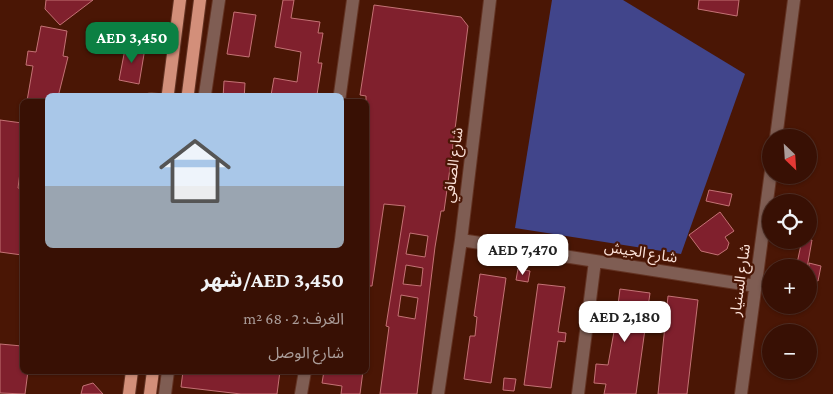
<!DOCTYPE html>
<html lang="ar">
<meta charset="utf-8">
<style>
body{margin:0;font-family:"Crimson Pro","Noto Sans Arabic",serif;background:#431e13;color:#f1f3f6;direction:rtl;height:100vh;display:flex;flex-direction:column;font-size:19px;white-space:nowrap}
*{box-sizing:border-box;margin:0}
p{font-size:16px;color:#ab9d9a}
.icon{flex:none;width:28px;height:28px;fill:none;stroke:currentColor;stroke-width:2;stroke-linecap:round;stroke-linejoin:round}
.map{position:relative;flex:1;overflow:hidden;direction:ltr}
.details{position:absolute;left:20px;top:99px;width:349px;height:275px;display:flex;flex-direction:column;background:#381004;border-radius:8px;box-shadow:0 1px 4px #0004,0 0 0 1px #523026;direction:rtl}
.details>*{flex:none}
.needle{width:32px;rotate:155deg}
.fabs{position:absolute;left:762px;top:129px;display:grid;gap:10px}
.fabs a{display:grid;place-items:center;width:55px;height:55px;border-radius:50%;background:#381004;box-shadow:0 1px 4px #0004,0 0 0 1px #523026;font-size:25px}
.price{position:absolute;translate:-50% -42px;padding:0 11px;border-radius:10px;background:#fff;color:#222;font-size:16px;line-height:32px;filter:drop-shadow(0 1px 2px #0008)}
.price::after{content:'';position:absolute;left:50%;top:30px;width:15px;height:11px;margin-left:-8px;background:inherit;clip-path:polygon(0 0,100% 0,50% 100%)}
.price.selected{background:#0b8043;color:#fff}
ul{padding:0;list-style:none}
li{display:grid;align-content:center;gap:10px;height:265px;padding:0 25px}
li+li{border-top:1px solid #523026}
li span{display:grid;place-items:center;height:155px;border-radius:8px;color:#555}
li>.icon{margin-inline-start:auto}
span .icon{width:90px;height:90px;fill:#fffc;stroke-width:1}
li b{font-size:21px}
.map>svg:first-child{display:block}
.green{fill:#41458b}
.building{fill:#80202d;stroke:#c47275;fill-rule:evenodd}
.lines{fill:none;stroke-linecap:round;stroke-linejoin:round}
.minor-casing{stroke:#633323;stroke-width:14}
.major-casing{stroke:#633323;stroke-width:14}
.minor{stroke:#7f5d53;stroke-width:12}
.major{stroke:#d38f7a;stroke-width:12}
.labels{text-anchor:middle;dominant-baseline:central;stroke-width:4.5;stroke-linejoin:round;paint-order:stroke}
.street-label{font-size:15px;fill:#fce2d9;stroke:#4a1605}
</style>
<div class="map">
<svg width="833" height="394" viewBox="0 0 833 394">
<rect width="100%" height="100%" fill="#4a1605"/>
<path class="green" d="M 552,0 L 623,0 L 745,74 L 681,254 L 515,228 Z"/>
<path class="building" d="M 46,0 L 93,0 L 60,25 L 45,9 Z
M 283,0 L 294,0 L 291,18 L 320,22 L 318,33 L 323,33 L 318,63 L 322,63 L 316,101 L 270,101 L 274,78 L 297,82 L 301,52 L 275,47 Z
M 699,0 L 739,0 L 737,16 L 698,9 Z
M 374,5 L 461,17 L 468,26 L 451,161 L 444,211 L 441,211 L 435,247 L 417,394 L 380,394 L 389,327 L 386,326 L 405,206 L 384,204 L 372,286 L 366,286 L 366,96 L 360,95 ZM 410,233 L 428,236 L 425,257 L 406,254 ZM 406,265 L 423,268 L 421,286 L 403,284 ZM 401,295 L 418,298 L 415,319 L 398,316 Z
M 234,12 L 256,15 L 249,57 L 227,54 Z
M 41,26 L 67,31 L 63,56 L 68,57 L 57,101 L 27,101 L 33,66 L 26,65 L 28,51 L 36,52 Z
M 126,44 L 145,48 L 139,84 L 119,80 Z
M 224,81 L 245,83 L 244,100 L 223,98 Z
M 0,120 L 22,123 L 22,157 L 18,188 L 22,189 L 22,255 L 0,252 Z
M 709,190 L 732,194 L 729,206 L 706,201 Z
M 720,212 L 734,231 L 725,237 L 729,243 L 727,249 L 718,255 L 701,251 L 689,235 Z
M 802,240 L 812,240 L 807,268 L 796,268 Z
M 809,263 L 821,266 L 818,281 L 809,279 Z
M 518,269 L 530,271 L 528,282 L 516,280 Z
M 480,274 L 506,278 L 491,383 L 464,379 L 470,336 L 475,336 L 477,317 L 474,316 Z
M 538,284 L 565,287 L 558,332 L 566,333 L 565,342 L 558,341 L 551,388 L 524,385 Z
M 620,289 L 650,293 L 636,394 L 604,394 L 606,384 L 594,383 L 596,364 L 608,365 L 615,326 L 603,324 L 606,304 L 618,305 Z
M 668,296 L 698,300 L 687,394 L 658,394 Z
M 0,344 L 22,346 L 20,363 L 22,364 L 22,371 L 28,371 L 25,394 L 0,393 Z
M 183,371 L 280,371 L 277,394 L 241,394 L 181,387 Z
M 324,371 L 363,371 L 360,394 L 341,394 L 342,386 L 322,383 Z
M 504,378 L 516,379 L 514,391 L 503,390 Z
M 93,383 L 103,394 L 81,394 L 83,386 Z"/>
<g class="lines">
<defs>
<path id="minor" d="M 204,101 L 219,0
M 339,101 L 353,0
M 776,138 L 794,0
M 461,240 L 756,286
M 165,394 L 168,371
M 301,394 L 305,371
M 438,394 L 461,240 L 490,0
M 578,394 L 595,261
M 741,394 L 771,171"/>
<path id="major" d="M 151,99 L 164,101
M 167,101 L 180,0
M 187,101 L 200,0
M 129,394 L 132,371
M 150,394 L 153,371"/>
</defs>
<use href="#minor" class="minor-casing"/>
<use href="#major" class="major-casing"/>
<use href="#minor" class="minor"/>
<use href="#major" class="major"/>
</g>
<g class="labels">
<g class="street-label">
<text transform="translate(453 165) rotate(-83)">شارع الصافي</text>
<text transform="translate(641 252) rotate(9)">شارع الجيش</text>
<text transform="translate(740 280) rotate(-82)">شارع السنيار</text>
</g>
</g>
</svg>
<div class="fabs">
<a><svg class="needle" viewBox="-14 -14 28 28"><path d="M0-13l5 13h-10z" fill="#e53935"/><path d="M0 13l5-13h-10z" fill="#ab9d9a"/></svg></a>
<a><svg class="icon" aria-label="locate" viewBox="0 0 24 24"><circle cx="12" cy="12" r="6"/><path d="M12 2v4M12 18v4M2 12h4M18 12h4"/></svg></a>
<a>+</a>
<a>−</a>
</div>
<b class="price selected" style="left:132px;top:64px">AED 3,450</b>
<b class="price" style="left:523px;top:276px">AED 7,470</b>
<b class="price" style="left:625px;top:343px">AED 2,180</b>
<section class="details">
<ul>
<li><span style="background:linear-gradient(#a9c7e8 60%,#9aa5b1 0)"><svg class="icon" aria-label="home" viewBox="0 0 24 24"><path d="M3 11l9-7 9 7M6 9v11h12V9"/></svg></span><div><b>AED 3,450/شهر</b><p>الغرف: 2 · 68 m²</p><p>شارع الوصل</p></div></li>
</ul>
</section>
</div>
